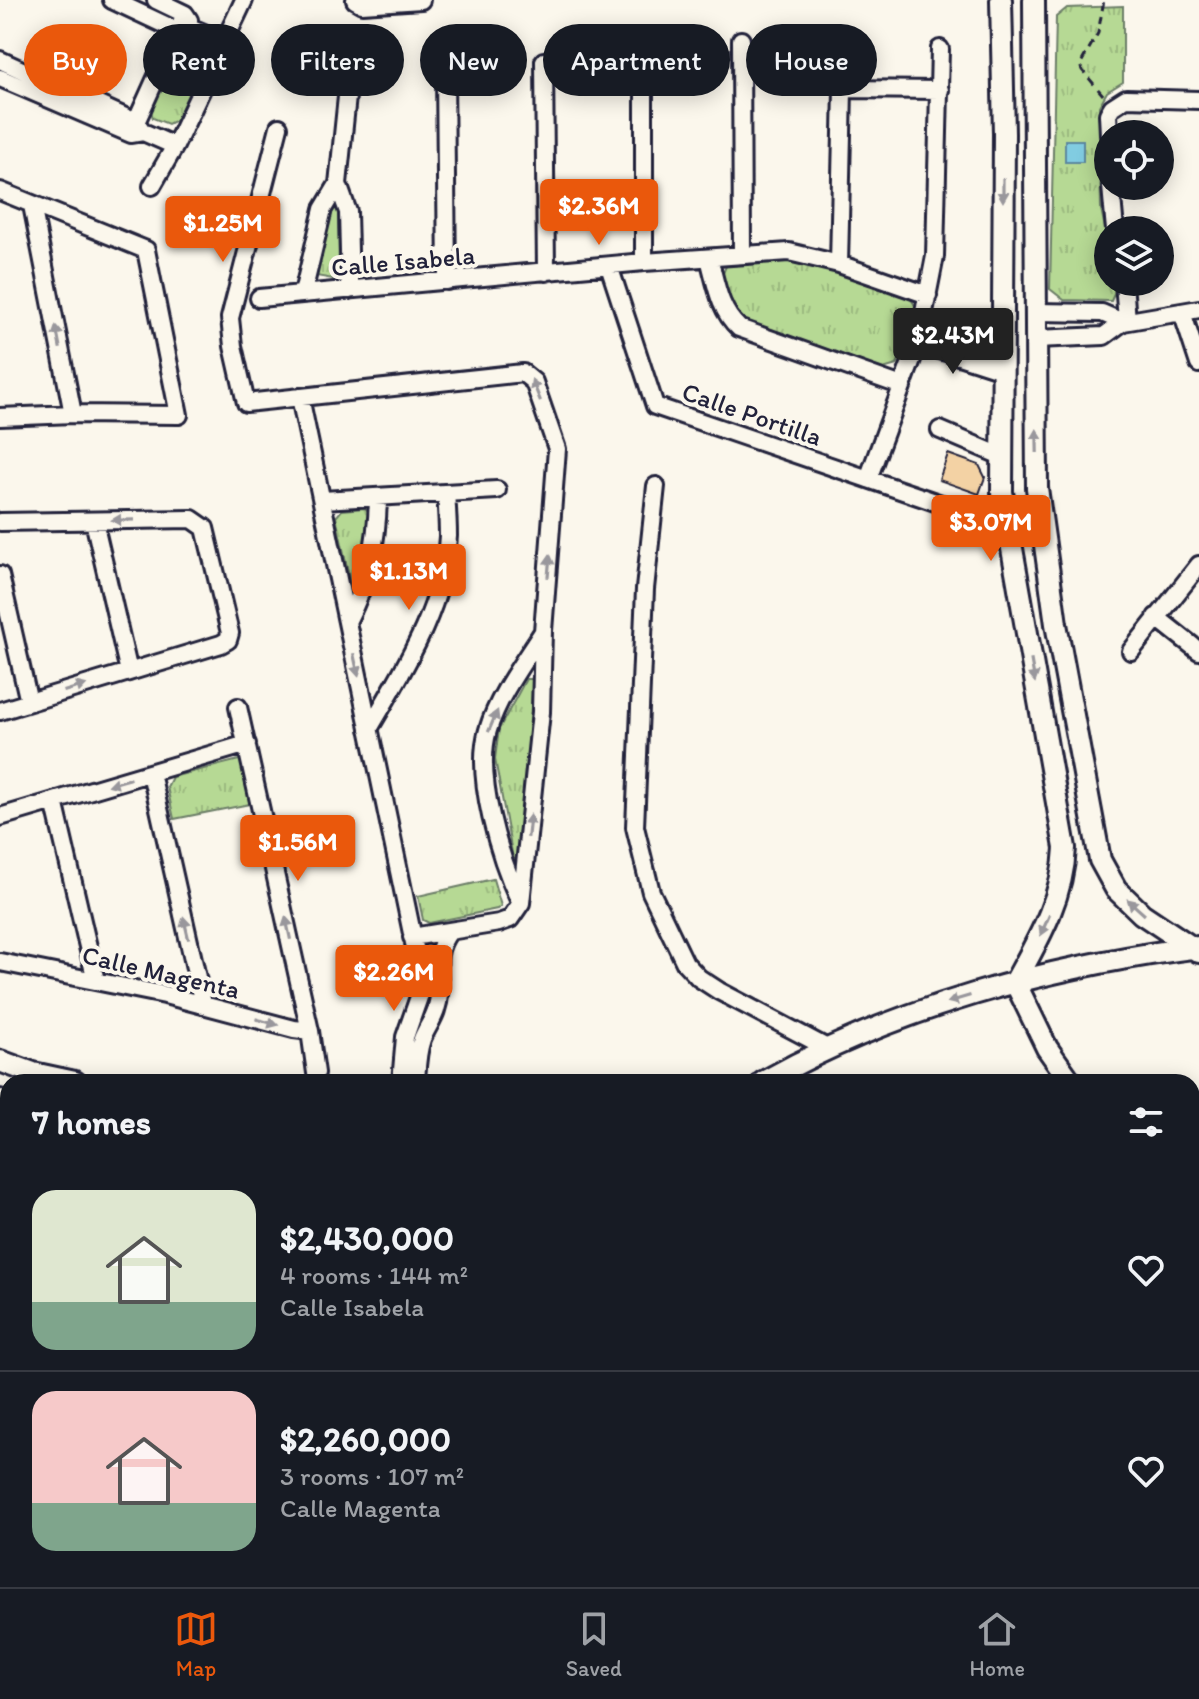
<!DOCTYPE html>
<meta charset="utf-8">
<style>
body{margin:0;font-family:Itim,sans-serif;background:#20242c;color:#f1f3f6;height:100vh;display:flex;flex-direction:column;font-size:30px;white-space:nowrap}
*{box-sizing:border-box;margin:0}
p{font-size:26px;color:#9ea1a6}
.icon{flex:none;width:44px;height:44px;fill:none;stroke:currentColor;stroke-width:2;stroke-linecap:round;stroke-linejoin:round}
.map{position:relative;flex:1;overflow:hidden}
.side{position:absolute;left:0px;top:1074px;width:1200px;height:514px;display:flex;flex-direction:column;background:#171b24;border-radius:24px 24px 0 0;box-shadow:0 4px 20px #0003}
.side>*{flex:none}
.guide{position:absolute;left:24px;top:24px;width:1152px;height:72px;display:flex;gap:16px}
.fabs{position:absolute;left:1094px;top:120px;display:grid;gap:16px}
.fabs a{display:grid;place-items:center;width:80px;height:80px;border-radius:50%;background:#171b24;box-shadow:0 4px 20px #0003;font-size:40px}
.price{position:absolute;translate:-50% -68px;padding:0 18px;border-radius:8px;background:#ea580c;color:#fff;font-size:26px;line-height:52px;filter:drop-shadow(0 2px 4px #0008)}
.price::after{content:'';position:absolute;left:50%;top:48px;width:24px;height:18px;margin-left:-12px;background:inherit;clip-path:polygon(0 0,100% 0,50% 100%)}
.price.active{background:#222;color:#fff}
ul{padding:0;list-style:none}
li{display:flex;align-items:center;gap:24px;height:200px;padding:0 32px}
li+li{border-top:2px solid #363941}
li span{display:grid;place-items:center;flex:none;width:224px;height:160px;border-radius:24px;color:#555}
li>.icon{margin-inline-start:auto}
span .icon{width:96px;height:96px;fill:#fffc;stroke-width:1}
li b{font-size:34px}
h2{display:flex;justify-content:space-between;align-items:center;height:96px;padding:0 32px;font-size:34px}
.chip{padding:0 28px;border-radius:36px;background:#171b24;box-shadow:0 4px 20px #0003;font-size:28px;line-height:72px}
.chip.active{background:#ea580c;color:#fff}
.tabs{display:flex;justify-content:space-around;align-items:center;height:112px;border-top:2px solid #363941;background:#171b24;font-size:22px;color:#9ea1a6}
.tabs a{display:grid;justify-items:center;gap:4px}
.tabs .active{color:#ea580c}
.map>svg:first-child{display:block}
.built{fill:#f9ecd6}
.park{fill:url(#park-tufts);stroke:#6c7e68;stroke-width:2}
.water{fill:#81cce1;stroke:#5b889f;stroke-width:2}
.building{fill:#f3d2a4;stroke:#22223b;stroke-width:2}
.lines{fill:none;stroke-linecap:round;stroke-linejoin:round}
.minor-casing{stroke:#22223b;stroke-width:22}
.major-casing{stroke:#22223b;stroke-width:26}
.path{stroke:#22223b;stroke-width:3;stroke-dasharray:8 6;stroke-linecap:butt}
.minor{stroke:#fbf7ec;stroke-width:16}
.major{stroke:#fbf7ec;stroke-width:20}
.oneway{fill:#99979c}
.labels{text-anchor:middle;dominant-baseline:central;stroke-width:8;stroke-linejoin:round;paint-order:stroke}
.street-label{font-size:26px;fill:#22223b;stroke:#fbf7ec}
</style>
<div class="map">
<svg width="1199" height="1587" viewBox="0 0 1199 1587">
<defs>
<pattern id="park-tufts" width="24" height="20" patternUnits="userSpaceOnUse" patternTransform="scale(2)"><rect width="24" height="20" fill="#b6d994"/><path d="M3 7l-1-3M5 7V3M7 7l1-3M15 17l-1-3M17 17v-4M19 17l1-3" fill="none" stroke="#9cba80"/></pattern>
</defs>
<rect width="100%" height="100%" fill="#fbf7ec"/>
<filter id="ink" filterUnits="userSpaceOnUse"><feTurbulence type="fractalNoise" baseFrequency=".0125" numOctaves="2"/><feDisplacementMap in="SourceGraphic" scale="16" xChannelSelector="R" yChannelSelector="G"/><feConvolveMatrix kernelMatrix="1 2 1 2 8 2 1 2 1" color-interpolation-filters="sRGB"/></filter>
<g filter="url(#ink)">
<path class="built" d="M 0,1110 L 8,1112 L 8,1580 L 136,1580 L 130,1587 L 0,1587 Z"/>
<path class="park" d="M 1123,6 L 1123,82 L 1107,92 L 1099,106 L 1101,209 L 1108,243 L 1108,282 L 1114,282 L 1115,292 L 1111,301 L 1064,300 L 1050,289 L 1056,17 L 1067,8 Z
M 187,43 L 203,49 L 207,55 L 176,120 L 168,124 L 153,118 L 151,111 L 180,45 Z
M 334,203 L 338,208 L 339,272 L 333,279 L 316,276 L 314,268 L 329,206 Z
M 801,260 L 911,299 L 916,307 L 897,365 L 883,369 L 739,319 L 733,311 L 721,278 L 726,266 L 742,261 Z
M 365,508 L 371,514 L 358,589 L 352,590 L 336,517 L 342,510 Z
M 526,679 L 533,679 L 520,864 L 514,864 L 495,759 L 499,729 Z
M 239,760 L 246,763 L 255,803 L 174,819 L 167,787 L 172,777 Z
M 493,879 L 501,906 L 497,909 L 429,923 L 423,920 L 418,896 Z"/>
<path class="water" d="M 1065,140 L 1083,140 L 1083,162 L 1065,162 Z"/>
<path class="building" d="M 948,454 L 979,465 L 985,477 L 979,494 L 939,480 Z
M 8,1155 L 8,1200 L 0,1198 L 0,1184 Z
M 8,1327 L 8,1380 L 0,1377 L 0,1345 Z"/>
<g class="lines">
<defs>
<path id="minor" d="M 112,0 L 178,31 L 194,29 L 225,42
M 156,0 L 185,14 L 189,20
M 355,0 L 362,4 L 421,0
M 741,40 L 742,255
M 0,60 L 136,122 L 143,132 L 175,146
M 544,61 L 546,272
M 445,72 L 447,281
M 349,77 L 338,184 L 348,212 L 350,290
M 0,78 L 131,134 L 143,132
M 844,89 L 940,90
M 279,127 L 230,318 L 233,346 L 246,403 L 523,373 L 534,382 L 557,449 L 543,631 L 541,712 L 521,903 L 510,919 L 499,923 L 412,937
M 133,129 L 185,14
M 1109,134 L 1108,114 L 1112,107 L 1126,98 L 1199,100
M 152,186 L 175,146 L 244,0
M 1111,186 L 1115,230
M 0,191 L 146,250 L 179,415 L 73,414 L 0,417
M 32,205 L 73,414
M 709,258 C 716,283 719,310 739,328 L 902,386
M 644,262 L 644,55
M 839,264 L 844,46
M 609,266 L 655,406 L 944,505 L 969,523
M 1124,282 L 1127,321
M 303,293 L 323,209 L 338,184
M 259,298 L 644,262 L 789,252 L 839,264 L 928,295
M 1035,312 L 1102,313 L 1123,322
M 1182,312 L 1199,364
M 923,326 L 1002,354
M 1036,339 L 1104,336 L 1123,322 L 1199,309
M 918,343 L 1002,370
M 300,397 L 418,962 L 419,997 L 405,1037 L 401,1082
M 940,430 L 1001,456
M 868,479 L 918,343 L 935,256 L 940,49
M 656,486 L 645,589 L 635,827 L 651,892 L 685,963 L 699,978 L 719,991 L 829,1049
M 322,500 L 497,490
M 94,521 L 129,672
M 0,522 L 192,519 L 205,528 L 230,633 L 228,640 L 221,644 L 0,711
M 0,575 L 29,702
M 1156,617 L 1199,651
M 347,622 C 369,578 377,547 378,497
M 1131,651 L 1199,565
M 238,707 L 310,1031 L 316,1073
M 369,729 C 404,669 444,607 448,536 C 448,522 447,507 446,493
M 151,773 L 203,1004
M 54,801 L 96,981
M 0,817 L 247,744
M 520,902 C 500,859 474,776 488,730 C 498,696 523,663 542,633
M 0,962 L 165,995 L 294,1029 L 310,1031
M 416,1082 C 417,1067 417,1053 422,1039 C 426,1029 433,1020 436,1010 C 446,981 428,960 449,932
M 0,1441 L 8,1442
M 0,1569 L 8,1571
M 51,1580 L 77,1587
M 437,1580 L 438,1587
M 150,1587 L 157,1580
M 199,1587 L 207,1580"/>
<path id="major" d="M 1001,0 L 1004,134 L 1002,492 L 1065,848 C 1063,898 1038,940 1015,982 L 1047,1048 L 1071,1082
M 1034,0 L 1037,488 L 1056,624 L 1100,860 L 1116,889 L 1142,914 L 1199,952
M 0,1061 L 33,1073 L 75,1082
M 763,1082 C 895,1008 1049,966 1199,947
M 0,1100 L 8,1102
M 1192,1124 L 1199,1122"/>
</defs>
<use href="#minor" class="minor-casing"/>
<use href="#major" class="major-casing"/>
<path class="path" d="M 1103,95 L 1082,70 L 1080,65 L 1098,33 L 1104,0
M 599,1580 L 601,1587"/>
<use href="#minor" class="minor"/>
<use href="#major" class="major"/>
</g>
<defs><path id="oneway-solid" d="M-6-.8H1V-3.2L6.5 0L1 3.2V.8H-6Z" transform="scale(2)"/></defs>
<g class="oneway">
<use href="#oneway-solid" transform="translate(1003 190) rotate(90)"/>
<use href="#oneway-solid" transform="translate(58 337) rotate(-101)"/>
<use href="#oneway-solid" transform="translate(536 390) rotate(-112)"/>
<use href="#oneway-solid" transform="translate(1037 441) rotate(-91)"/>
<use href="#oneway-solid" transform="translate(123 520) rotate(179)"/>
<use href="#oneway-solid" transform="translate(549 566) rotate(-85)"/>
<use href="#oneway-solid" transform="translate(356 665) rotate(78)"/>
<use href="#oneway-solid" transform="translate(1033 671) rotate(80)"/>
<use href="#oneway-solid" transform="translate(75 688) rotate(-17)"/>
<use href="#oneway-solid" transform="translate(493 721) rotate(-67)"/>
<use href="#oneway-solid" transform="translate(119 782) rotate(164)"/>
<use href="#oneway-solid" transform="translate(529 826) rotate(-84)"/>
<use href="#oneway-solid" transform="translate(1136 907) rotate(-138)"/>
<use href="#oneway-solid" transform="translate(1045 925) rotate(114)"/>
<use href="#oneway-solid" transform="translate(186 928) rotate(-103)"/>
<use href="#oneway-solid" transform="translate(288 928) rotate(-102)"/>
<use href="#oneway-solid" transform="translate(959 999) rotate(163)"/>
<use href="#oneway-solid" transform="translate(267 1022) rotate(16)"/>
</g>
</g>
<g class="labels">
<g class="street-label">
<text transform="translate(403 261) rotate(-5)">Calle Isabela</text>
<text transform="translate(752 414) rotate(19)">Calle Portilla</text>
<text transform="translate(161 972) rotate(13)">Calle Magenta</text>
</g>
</g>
</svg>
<div class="fabs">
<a><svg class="icon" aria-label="locate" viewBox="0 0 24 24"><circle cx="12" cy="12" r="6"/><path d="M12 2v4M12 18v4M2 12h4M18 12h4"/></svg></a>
<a><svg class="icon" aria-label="layers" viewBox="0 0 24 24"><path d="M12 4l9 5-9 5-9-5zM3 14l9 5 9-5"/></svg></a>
</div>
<b class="price" style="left:599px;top:247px">$2.36M</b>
<b class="price" style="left:223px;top:264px">$1.25M</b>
<b class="price active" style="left:953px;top:376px">$2.43M</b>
<b class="price" style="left:991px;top:563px">$3.07M</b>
<b class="price" style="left:409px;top:612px">$1.13M</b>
<b class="price" style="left:298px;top:883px">$1.56M</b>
<b class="price" style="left:394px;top:1013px">$2.26M</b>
<div class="guide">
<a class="chip active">Buy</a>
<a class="chip">Rent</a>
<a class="chip">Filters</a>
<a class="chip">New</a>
<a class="chip">Apartment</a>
<a class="chip">House</a>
</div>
<section class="side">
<h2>7 homes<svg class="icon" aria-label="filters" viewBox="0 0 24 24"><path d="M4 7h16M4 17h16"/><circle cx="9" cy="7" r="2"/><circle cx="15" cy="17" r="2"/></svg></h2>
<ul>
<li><span style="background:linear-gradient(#dfe7d0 70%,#7fa58c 0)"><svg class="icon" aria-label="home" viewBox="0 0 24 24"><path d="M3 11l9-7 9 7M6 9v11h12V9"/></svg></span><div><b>$2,430,000</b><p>4 rooms · 144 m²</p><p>Calle Isabela</p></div><svg class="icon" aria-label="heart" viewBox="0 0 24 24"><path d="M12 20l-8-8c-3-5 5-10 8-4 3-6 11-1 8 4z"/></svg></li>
<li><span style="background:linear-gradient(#f6c9c9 70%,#7fa58c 0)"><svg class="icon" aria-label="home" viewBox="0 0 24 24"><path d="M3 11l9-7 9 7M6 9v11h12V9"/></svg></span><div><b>$2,260,000</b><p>3 rooms · 107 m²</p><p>Calle Magenta</p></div><svg class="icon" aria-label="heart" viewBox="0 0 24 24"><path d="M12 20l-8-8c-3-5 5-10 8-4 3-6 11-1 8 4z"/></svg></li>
</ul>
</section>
</div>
<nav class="tabs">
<a class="active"><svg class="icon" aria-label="map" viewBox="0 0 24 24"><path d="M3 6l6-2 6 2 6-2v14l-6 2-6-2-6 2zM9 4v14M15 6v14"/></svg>Map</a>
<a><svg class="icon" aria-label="saved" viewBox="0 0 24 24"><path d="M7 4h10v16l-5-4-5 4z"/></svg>Saved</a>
<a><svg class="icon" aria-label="home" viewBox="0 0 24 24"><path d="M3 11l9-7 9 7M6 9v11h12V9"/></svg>Home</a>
</nav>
